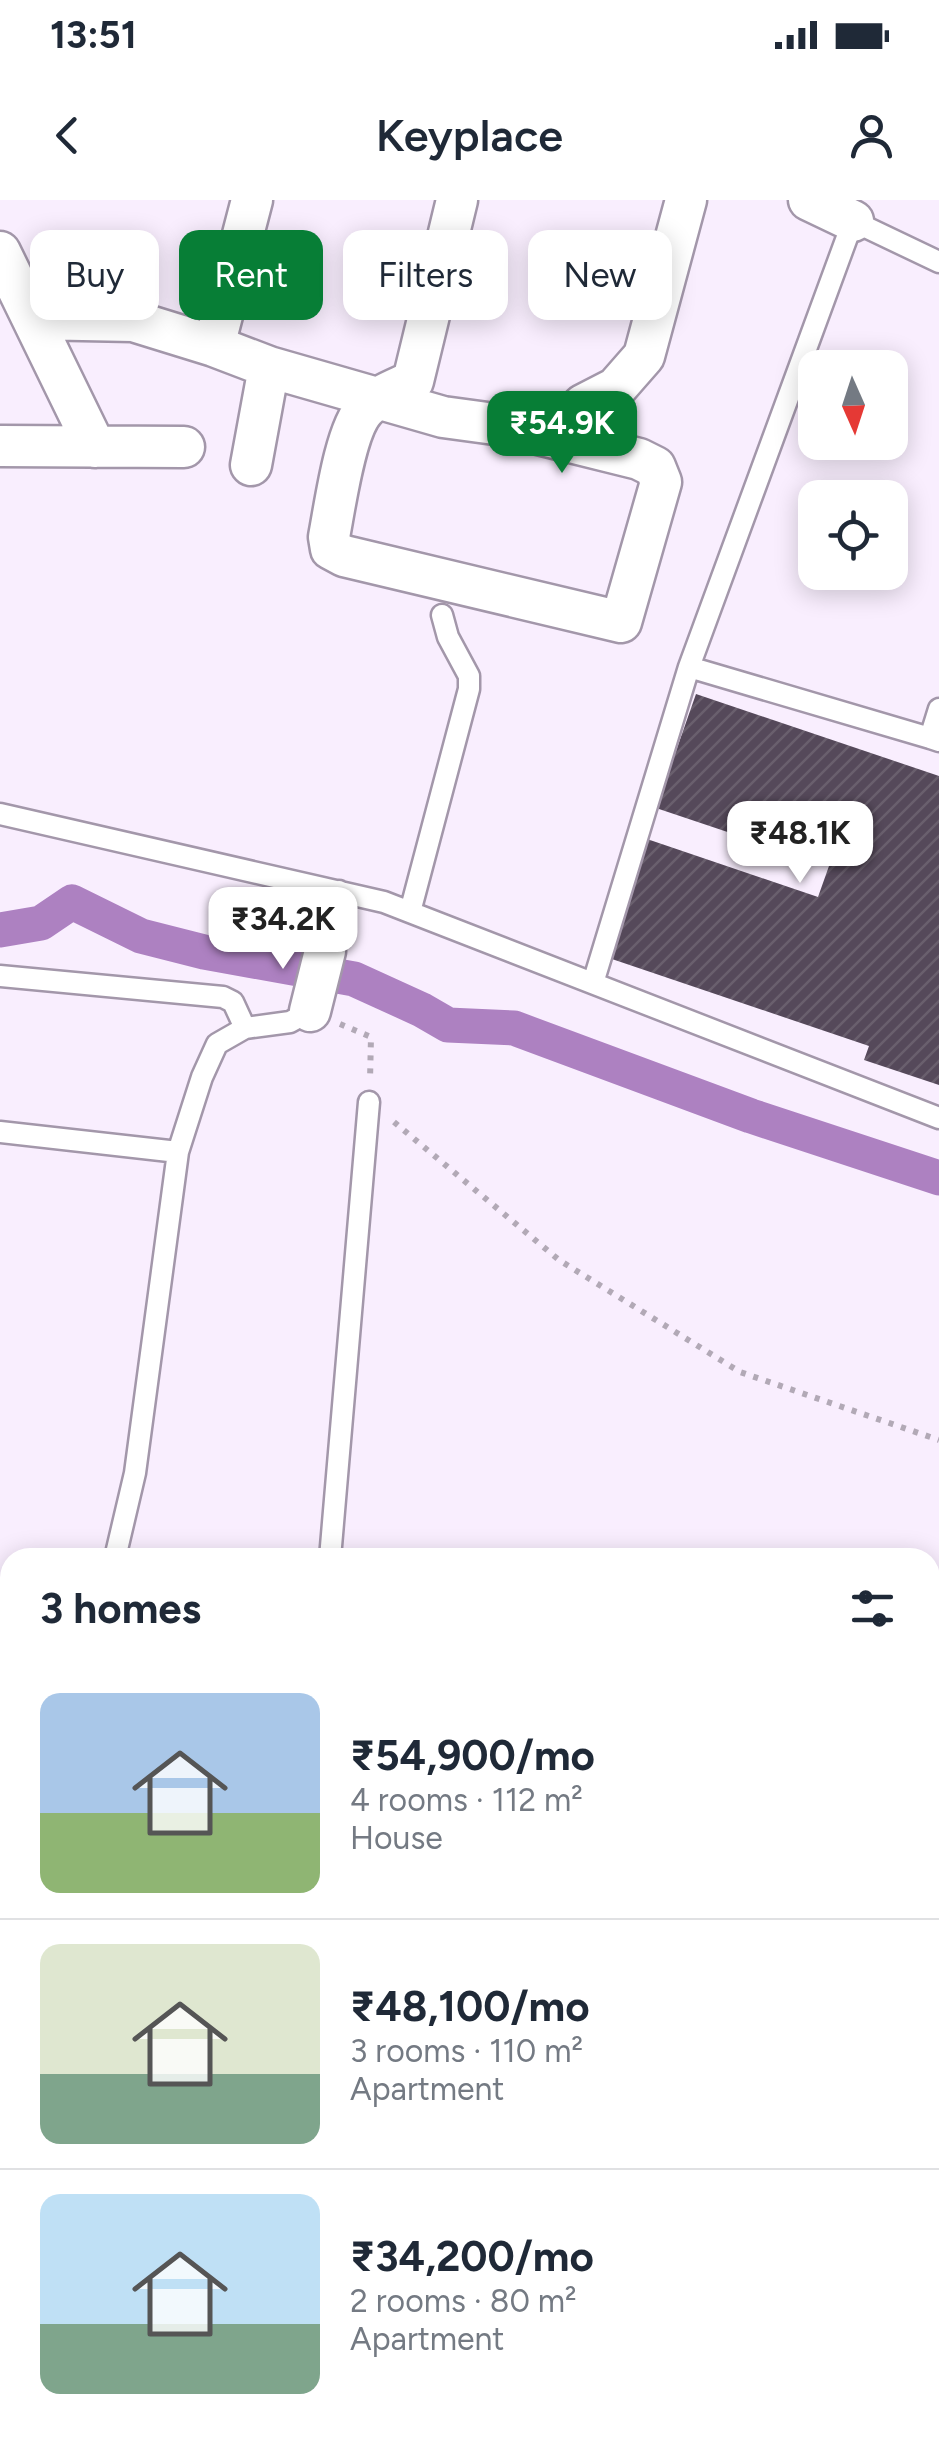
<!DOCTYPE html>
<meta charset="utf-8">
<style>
body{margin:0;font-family:Figtree,sans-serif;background:#f6f6f7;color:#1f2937;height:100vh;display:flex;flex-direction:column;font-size:38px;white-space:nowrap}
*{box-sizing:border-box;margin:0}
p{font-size:32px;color:#747a83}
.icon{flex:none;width:55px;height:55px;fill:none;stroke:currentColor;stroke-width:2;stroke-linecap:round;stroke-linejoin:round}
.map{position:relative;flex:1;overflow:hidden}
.panel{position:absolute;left:0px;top:1348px;width:940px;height:892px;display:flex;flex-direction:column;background:#fff;border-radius:30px 30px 0 0;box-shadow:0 5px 25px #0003}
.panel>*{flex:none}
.banner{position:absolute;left:30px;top:30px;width:880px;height:90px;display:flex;gap:20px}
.needle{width:65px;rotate:177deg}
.buttons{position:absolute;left:798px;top:150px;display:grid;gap:20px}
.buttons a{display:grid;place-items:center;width:110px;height:110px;border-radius:20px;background:#fff;box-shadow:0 5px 25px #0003;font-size:50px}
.price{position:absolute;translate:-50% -85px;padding:0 22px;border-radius:20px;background:#fff;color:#222;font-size:32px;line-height:65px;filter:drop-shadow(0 2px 5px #0008)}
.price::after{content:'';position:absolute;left:50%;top:60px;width:30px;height:22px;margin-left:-15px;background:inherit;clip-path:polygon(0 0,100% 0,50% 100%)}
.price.selected{background:#077e36;color:#fff}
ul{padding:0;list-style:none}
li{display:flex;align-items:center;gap:30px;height:250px;padding:0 40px}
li+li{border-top:2px solid #e0e1e3}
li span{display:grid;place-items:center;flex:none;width:280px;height:200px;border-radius:20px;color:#555}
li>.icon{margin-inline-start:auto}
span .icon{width:120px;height:120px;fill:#fffc;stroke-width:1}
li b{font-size:42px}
h2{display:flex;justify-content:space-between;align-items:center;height:120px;padding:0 40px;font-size:42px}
.pill{padding:0 35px;border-radius:20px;background:#fff;box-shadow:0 5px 25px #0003;font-size:35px;line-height:90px}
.pill.selected{background:#077e36;color:#fff}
.status{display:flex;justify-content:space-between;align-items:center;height:70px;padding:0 50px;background:#fff;direction:ltr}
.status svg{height:28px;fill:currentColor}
header{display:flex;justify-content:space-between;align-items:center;height:130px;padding:0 40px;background:#fff;font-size:45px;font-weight:600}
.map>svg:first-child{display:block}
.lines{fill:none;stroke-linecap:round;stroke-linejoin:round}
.canal{stroke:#ad81c1;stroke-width:35}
.building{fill:url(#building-hatch)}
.lane-casing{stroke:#a397aa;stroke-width:25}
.street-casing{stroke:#a397aa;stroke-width:45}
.path{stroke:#b2a9b6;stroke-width:6;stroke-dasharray:5 8;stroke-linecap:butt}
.lane{stroke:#fff;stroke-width:20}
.street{stroke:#fff;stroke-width:40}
</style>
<div class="status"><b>13:51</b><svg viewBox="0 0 49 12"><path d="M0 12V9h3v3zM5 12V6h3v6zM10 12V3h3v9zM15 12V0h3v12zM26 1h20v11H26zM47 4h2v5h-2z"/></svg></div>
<header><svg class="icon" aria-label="back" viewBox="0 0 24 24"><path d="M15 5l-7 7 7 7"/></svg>Keyplace<svg class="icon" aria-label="person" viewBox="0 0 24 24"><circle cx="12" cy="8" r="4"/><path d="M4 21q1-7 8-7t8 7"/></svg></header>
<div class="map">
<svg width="939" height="2239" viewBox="0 0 939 2239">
<defs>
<pattern id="building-hatch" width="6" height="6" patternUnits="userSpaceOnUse" patternTransform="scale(2.5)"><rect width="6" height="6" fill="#55495a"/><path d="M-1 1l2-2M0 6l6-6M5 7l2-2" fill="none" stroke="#695f6d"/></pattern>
</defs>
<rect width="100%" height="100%" fill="#f9eefe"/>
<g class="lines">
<path class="canal" d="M 0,730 L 41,723 L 72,702 L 141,736 L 204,752 L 354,779 L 422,810 L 448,825 L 514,828 L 751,916 L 939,978"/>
</g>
<path class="building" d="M 696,494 L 939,576 L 939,885 L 864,860 L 869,846 L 606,757 L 647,639 L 818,697 L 829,666 L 656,608 Z"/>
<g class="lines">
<defs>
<path id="lane" d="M 689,467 L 930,538
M 939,509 L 930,538 L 939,541
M 0,614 L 384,702 L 939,918
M 410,712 L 469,489 L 469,476 L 448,437 L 442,415
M 325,751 L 339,691
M 0,776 L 223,797 L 233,802 L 245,828
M 593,783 L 689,467 L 853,21 L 939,62
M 0,932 L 178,952
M 115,1358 L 135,1273 L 178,952 L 202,877 L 217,844 L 245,828 L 290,822 L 310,811
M 330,1358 L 369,902
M 0,1486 L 10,1488"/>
<path id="street" d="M 809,0 L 853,21
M 0,52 L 95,247
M 33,119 L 133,121 L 214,146 L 269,167 L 251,265
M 214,146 L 252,0
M 269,167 L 443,217 L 502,225 L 639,259 L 655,267 L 661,282 L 621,422 L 344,356 L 331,349 L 329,337 C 335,306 345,230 365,209 C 378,195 397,189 413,181 L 457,0
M 583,205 L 616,188 L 644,156 L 686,0
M 0,246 L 184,247
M 310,811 L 325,751
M 0,1831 L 10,1835
M 588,2230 L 593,2239"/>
</defs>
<use href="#lane" class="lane-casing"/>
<use href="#street" class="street-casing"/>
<path class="path" d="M 340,824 L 371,837 L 370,881
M 394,922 L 559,1060 L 740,1172 L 939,1240"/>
<use href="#lane" class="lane"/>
<use href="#street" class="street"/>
</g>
</svg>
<div class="buttons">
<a><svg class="needle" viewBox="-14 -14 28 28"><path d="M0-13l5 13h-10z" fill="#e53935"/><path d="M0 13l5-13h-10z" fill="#747a83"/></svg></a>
<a><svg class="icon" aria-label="locate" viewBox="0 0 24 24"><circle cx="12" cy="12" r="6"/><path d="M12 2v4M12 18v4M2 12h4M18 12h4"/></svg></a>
</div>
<b class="price selected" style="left:562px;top:276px">₹54.9K</b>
<b class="price" style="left:800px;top:686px">₹48.1K</b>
<b class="price" style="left:283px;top:772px">₹34.2K</b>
<div class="banner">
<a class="pill">Buy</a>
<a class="pill selected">Rent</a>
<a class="pill">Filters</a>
<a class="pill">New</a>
</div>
<section class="panel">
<h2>3 homes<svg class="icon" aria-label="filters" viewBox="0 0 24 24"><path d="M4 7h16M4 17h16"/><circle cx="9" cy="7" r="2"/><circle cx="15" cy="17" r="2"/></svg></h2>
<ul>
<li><span style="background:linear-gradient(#a9c7e8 60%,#8fb573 0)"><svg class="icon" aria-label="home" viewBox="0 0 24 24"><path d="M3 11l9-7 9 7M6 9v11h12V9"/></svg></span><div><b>₹54,900/mo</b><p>4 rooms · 112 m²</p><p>House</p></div></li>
<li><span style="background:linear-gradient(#dfe7d0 65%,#7fa58c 0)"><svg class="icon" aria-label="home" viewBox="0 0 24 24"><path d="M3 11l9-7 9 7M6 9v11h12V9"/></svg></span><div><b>₹48,100/mo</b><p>3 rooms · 110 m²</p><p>Apartment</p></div></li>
<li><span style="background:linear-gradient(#bfe0f5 65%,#7fa58c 0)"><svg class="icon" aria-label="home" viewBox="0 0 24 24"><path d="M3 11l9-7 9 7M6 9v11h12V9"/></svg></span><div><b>₹34,200/mo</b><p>2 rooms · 80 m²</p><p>Apartment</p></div></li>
</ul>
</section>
</div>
